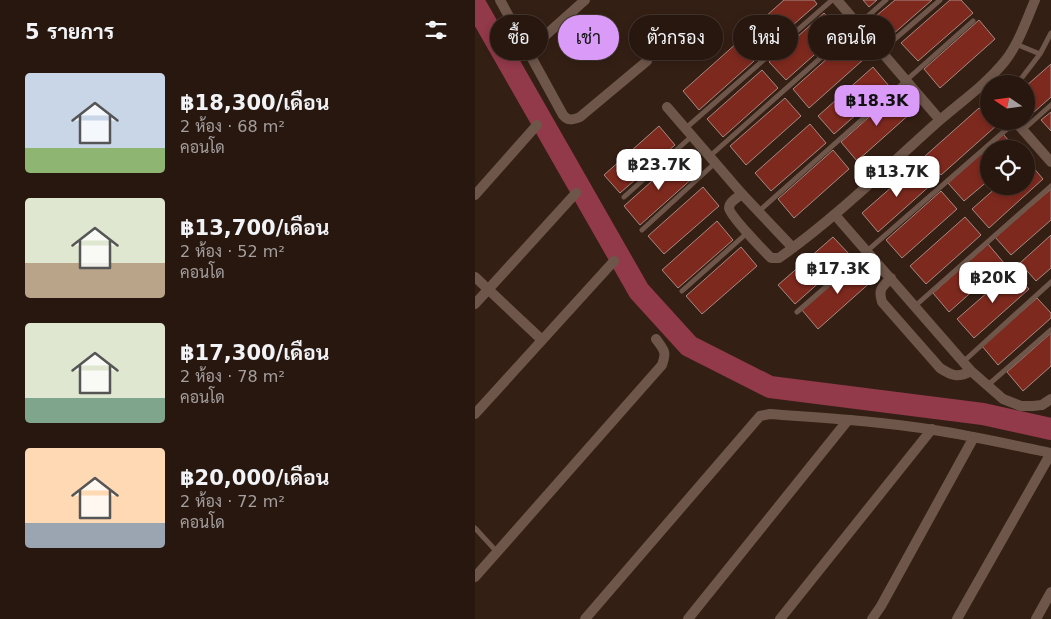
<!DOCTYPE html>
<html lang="th">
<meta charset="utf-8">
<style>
body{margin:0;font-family:"DejaVu Sans",Sarabun,sans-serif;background:#33241d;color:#f1f3f6;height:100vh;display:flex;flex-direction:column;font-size:19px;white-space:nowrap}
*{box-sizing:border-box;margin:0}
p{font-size:16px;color:#a49f9e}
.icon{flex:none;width:28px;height:28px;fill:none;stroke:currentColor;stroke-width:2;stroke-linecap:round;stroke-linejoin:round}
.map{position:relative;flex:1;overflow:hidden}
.details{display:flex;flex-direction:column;background:#27170f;width:475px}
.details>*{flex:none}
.banner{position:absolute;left:15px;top:15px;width:475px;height:45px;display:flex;gap:10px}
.needle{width:32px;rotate:283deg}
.controls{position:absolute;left:505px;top:75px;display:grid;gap:10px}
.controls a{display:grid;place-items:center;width:55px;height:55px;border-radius:50%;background:#27170f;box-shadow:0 2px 8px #0003,0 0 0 1px #43362f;font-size:25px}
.price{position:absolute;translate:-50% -42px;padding:0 11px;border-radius:10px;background:#fff;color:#222;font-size:16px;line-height:32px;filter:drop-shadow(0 1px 2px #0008)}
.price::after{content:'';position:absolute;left:50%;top:30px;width:15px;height:11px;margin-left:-8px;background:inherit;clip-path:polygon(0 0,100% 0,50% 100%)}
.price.on{background:#da9af7;color:#111}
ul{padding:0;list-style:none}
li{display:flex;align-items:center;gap:15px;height:125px;padding:0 25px}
li span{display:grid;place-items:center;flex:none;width:140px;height:100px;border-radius:5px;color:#555}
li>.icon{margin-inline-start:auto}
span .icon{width:60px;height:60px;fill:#fffc;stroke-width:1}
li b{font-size:21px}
h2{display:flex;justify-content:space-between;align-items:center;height:60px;padding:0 25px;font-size:21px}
.tag{padding:0 18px;border-radius:22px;background:#27170f;box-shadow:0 2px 8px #0003,0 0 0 1px #43362f;font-size:18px;line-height:45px}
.tag.on{background:#da9af7;color:#111}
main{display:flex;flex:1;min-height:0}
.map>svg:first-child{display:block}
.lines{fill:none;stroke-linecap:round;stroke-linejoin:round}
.river{stroke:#92394a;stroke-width:22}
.building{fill:#7e291e;stroke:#a78a84}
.service{stroke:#6e564a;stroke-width:5}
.minor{stroke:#6e564a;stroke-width:10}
</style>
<main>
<section class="details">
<h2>5 รายการ<svg class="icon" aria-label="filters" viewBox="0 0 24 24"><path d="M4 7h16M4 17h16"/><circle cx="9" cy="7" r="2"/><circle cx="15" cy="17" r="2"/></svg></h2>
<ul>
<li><span style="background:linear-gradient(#c9d6e8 75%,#8fb573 0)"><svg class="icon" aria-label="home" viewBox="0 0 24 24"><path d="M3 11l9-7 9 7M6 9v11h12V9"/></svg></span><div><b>฿18,300/เดือน</b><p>2 ห้อง · 68 m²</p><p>คอนโด</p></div></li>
<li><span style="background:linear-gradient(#dfe7d0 65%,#b9a48a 0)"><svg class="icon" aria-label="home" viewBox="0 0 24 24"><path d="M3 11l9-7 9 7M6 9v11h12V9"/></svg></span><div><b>฿13,700/เดือน</b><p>2 ห้อง · 52 m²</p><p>คอนโด</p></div></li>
<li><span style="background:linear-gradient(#dfe7d0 75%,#7fa58c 0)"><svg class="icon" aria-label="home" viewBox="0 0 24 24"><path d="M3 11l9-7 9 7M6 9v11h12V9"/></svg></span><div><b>฿17,300/เดือน</b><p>2 ห้อง · 78 m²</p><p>คอนโด</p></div></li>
<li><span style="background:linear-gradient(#ffd9b3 75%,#9aa5b1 0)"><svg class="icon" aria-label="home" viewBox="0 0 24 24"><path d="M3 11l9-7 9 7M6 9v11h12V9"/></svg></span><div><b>฿20,000/เดือน</b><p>2 ห้อง · 72 m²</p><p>คอนโด</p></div></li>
</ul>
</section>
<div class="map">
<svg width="576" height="619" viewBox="0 0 576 619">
<rect width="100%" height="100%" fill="#341f14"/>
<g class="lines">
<path class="river" d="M 0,4 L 164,291 L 214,346 L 295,387 L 508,414 L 576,429"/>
</g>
<path class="building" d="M 309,0 L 339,0 L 342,4 L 287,52 L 271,34 Z
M 388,0 L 402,0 L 394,7 Z
M 420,0 L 457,0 L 417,35 L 401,16 Z
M 475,0 L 486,0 L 498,13 L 443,61 L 426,43 Z
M 349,13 L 366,31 L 311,80 L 294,62 Z
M 504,20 L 520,39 L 465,88 L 449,69 Z
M 373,40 L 389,59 L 334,108 L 318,89 Z
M 263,42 L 279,61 L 224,110 L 208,91 Z
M 576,64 L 576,97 L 558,113 L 551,105 L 551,86 Z
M 398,67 L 414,86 L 359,134 L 343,116 Z
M 287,70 L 303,88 L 248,137 L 232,119 Z
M 421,93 L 437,112 L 382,161 L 366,142 Z
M 310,98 L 326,116 L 271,165 L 255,146 Z
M 504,108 L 514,119 L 514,121 L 516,121 L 521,126 L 466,175 L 449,157 Z
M 576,112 L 576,131 L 566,120 Z
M 335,124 L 351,143 L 296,191 L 280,173 Z
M 184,126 L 200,145 L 145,193 L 129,175 Z
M 528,134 L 541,149 L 514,149 L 514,180 L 489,201 L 473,183 Z
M 358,150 L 374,169 L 319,218 L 303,199 Z
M 204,157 L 220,176 L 165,225 L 149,206 Z
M 552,160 L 568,179 L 514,228 L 497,209 L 523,186 L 551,186 L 551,161 Z
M 442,165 L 458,183 L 403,232 L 387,213 Z
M 228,187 L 244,206 L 189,254 L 173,236 Z
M 576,189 L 576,220 L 536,255 L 520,237 Z
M 466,191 L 482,209 L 427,258 L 411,240 Z
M 490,217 L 506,235 L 451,284 L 435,266 Z
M 242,221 L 258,240 L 203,288 L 187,270 Z
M 576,235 L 576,268 L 561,281 L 545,263 Z
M 358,237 L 375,255 L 320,304 L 303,285 Z
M 513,244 L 529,263 L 474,312 L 458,293 Z
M 266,247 L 282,266 L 227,314 L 211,296 Z
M 382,261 L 398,280 L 343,329 L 327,310 Z
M 537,271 L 554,289 L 499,338 L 482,319 Z
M 562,298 L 576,313 L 576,318 L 523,365 L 507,346 Z
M 576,333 L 576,366 L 548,391 L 532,372 Z"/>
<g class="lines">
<path class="service" d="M 541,44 L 565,54
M 406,51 L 465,0
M 542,84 L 565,54 L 576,33
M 211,128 L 357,0
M 548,130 L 576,105
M 235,156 L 411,0
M 149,197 L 217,136
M 284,211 L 498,21
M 167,230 L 240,163
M 207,291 L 272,233
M 440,306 L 576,186
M 322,312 L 540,122
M 488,362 L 576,282
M 513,385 L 576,330
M 0,528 L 22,552"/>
<path class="minor" d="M 25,0 L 88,115 C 93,121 98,120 105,117 L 172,61
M 362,0 L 465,120
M 53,51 L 110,0
M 192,107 L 267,194 L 318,248
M 540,121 L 576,162
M 267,194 C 263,197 254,202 254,208 C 255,216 289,251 296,258 L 304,258 C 359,219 407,172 457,127 C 481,105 509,87 530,61 C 544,43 551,21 560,0
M 0,195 L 62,125
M 360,215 L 496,371 L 528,399 L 546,406 L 558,406 L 567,405 L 576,399
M 0,277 L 67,340
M 416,278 C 407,287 403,289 407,302 L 465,368 C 477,376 483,378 496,371
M 0,304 L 101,193
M 0,414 L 139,261
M 0,577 L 187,365 C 192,352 189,350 181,339
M 110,619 L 285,416 L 295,414 C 350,418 405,421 459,430 C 498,436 537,445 576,453
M 213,619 L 373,420
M 305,619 L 457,429
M 397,619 L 406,606 L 499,437
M 482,619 L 576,453
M 561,619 L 576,592"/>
</g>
</svg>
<div class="controls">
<a><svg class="needle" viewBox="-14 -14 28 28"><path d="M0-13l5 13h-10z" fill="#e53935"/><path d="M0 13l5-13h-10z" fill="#a49f9e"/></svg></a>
<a><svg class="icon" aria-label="locate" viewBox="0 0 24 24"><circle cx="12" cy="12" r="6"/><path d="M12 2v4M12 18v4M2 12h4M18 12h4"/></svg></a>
</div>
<b class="price on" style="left:402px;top:127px">฿18.3K</b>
<b class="price" style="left:184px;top:191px">฿23.7K</b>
<b class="price" style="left:422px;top:198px">฿13.7K</b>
<b class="price" style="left:363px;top:295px">฿17.3K</b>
<b class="price" style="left:518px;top:304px">฿20K</b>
<div class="banner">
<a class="tag">ซื้อ</a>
<a class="tag on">เช่า</a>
<a class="tag">ตัวกรอง</a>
<a class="tag">ใหม่</a>
<a class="tag">คอนโด</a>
</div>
</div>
</main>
